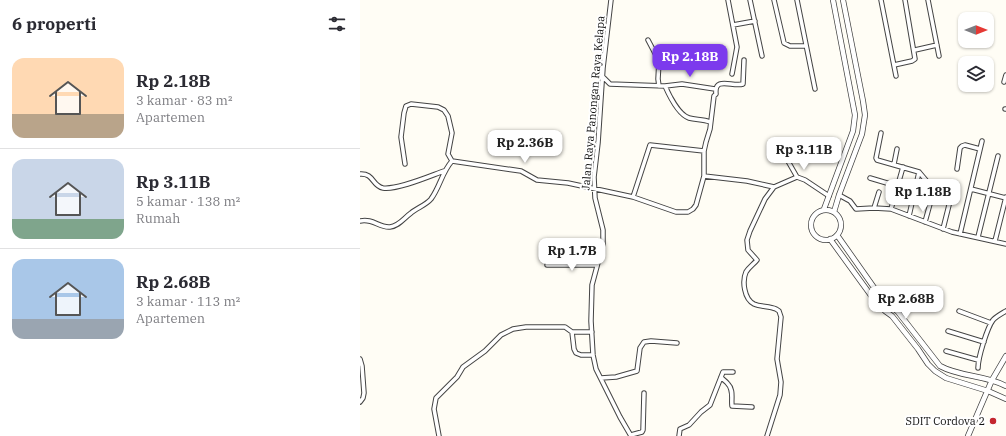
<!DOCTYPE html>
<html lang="id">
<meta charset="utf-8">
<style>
body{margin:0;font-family:"IBM Plex Serif",serif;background:#f7f7f7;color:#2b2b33;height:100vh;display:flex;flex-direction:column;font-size:15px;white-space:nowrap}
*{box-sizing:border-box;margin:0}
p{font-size:13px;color:#7c7c81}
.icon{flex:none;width:22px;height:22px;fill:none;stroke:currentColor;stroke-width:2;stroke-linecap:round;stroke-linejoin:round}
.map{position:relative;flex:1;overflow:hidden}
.sheet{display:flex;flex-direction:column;background:#fff;width:360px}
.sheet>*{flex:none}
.needle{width:26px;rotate:90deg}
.buttons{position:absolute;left:598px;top:12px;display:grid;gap:8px}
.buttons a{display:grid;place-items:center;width:36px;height:36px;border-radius:8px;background:#fff;box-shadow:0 1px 3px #0004;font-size:20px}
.price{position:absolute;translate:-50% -34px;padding:0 9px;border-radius:8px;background:#fff;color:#222;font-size:13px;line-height:26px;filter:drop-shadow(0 1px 2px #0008)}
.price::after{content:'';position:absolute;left:50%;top:24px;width:12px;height:9px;margin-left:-6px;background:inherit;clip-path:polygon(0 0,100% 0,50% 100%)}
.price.on{background:#7c3aed;color:#fff}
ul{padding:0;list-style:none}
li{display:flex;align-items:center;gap:12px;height:100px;padding:0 12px}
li+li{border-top:1px solid #e1e1e2}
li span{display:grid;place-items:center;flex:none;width:112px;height:80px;border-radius:12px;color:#555}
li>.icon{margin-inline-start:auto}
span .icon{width:48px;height:48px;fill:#fffc;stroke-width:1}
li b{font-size:17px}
h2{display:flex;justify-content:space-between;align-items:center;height:48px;padding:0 12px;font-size:17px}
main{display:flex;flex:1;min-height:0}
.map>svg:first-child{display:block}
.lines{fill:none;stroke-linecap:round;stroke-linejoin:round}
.minor-casing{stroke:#444;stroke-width:5.5}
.tertiary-casing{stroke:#444;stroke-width:6}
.minor{stroke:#fff;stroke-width:3.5}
.tertiary{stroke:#fff;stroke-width:4.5}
.poi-dot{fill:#c4262e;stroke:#fff;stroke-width:1.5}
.labels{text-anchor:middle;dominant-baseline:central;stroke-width:4;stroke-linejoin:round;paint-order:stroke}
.street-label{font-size:11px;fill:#111;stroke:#fff}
.poi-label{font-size:11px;fill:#111;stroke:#fff;text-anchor:end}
</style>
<main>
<section class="sheet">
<h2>6 properti<svg class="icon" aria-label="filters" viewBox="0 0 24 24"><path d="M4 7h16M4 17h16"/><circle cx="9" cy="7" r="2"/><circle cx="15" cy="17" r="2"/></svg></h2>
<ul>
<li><span style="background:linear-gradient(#ffd9b3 70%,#b9a48a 0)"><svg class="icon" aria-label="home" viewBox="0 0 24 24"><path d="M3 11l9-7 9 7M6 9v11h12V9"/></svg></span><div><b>Rp 2.18B</b><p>3 kamar · 83 m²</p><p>Apartemen</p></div></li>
<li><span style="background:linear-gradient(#c9d6e8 75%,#7fa58c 0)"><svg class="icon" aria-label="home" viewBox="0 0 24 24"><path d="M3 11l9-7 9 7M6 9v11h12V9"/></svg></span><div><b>Rp 3.11B</b><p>5 kamar · 138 m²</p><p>Rumah</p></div></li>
<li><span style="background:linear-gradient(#a9c7e8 75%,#9aa5b1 0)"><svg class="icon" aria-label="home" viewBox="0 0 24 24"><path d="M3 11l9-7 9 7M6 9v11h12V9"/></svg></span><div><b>Rp 2.68B</b><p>3 kamar · 113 m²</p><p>Apartemen</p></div></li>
</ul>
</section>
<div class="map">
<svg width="646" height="436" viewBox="0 0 646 436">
<rect width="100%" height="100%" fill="#fffdf5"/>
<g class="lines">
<defs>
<path id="minor" d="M 251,0 L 243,68 L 238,143 L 234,177 L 235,198 L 243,230 L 243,244 L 232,285 L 231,321 L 233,355 L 236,369 L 260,417 L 271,436
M 368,0 L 377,47 L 372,74
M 390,0 L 402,56
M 414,0 L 424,43 L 430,46 L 446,46
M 437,0 L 455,89
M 521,0 L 536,76
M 568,0 L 579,56
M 373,25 L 395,21
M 288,40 L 299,61 L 298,79 L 299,86
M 555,50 L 577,45
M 534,65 L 552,61 L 555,59 L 545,0
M 243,77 L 250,84 L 305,86 L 322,84 L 355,89
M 644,82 L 646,75
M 305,86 C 309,95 319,115 329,118 C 336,120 343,119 350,122
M 645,109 L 646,109
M 521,133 L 516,158 L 517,160 L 559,172 L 570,185 L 573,189 L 573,193 L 565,222
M 425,156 L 437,177
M 45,164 L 41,137 L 44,113 L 46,106 L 51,104 L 78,107 L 84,110 L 88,116 L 92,133 L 88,154 L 92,161 L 161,171 L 177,180 L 208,183 L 273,197 L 316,212 L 328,212 L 333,209 L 336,205 L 344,176 L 344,151 L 346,142 L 350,129 L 354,96 L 356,94 C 354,76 372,87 383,84 L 384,60
M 534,164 L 537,149
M 597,169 L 600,148 L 602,146 L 605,145 L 620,149
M 0,174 C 14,173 12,186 23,188 C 38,190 70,176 84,171
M 344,176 L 387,181 L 414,187
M 510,178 L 537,186
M 611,189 L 646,198
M 479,195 L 490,201 L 496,209 L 514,208 L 531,209 L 592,232 L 646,244
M 273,197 L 290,145 L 344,151
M 514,208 L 519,192
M 531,209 L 543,167
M 549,216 L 559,172
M 0,221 C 13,218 19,228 30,227 C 39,226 44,218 51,213 C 57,208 66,205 71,199 C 80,187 82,172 92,161
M 583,229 L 590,201
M 600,234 L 622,141
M 618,237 L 638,156
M 635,241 L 646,197
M 187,265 L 237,265
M 599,311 L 631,323
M 588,331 L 624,342
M 212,332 L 232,332
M 586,351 L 618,360
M 0,359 L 2,366 L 4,393 L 3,398 L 0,402
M 618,368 C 618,358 627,328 633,320 C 637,316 641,314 646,311
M 361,377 C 363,380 366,381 368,384 C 374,390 371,399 372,406 L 392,407
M 241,378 L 256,377 L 277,371 L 280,348 L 284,342 L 291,341 L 317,343
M 271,435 L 282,432 L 283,430 L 284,393
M 79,436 L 74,409 L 76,398 L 97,377 L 103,367 L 125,351 L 141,335 L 153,329 L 166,327 L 205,327 L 212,332 L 214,349 L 216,353 L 221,355 L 233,355
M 319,436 L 320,429 L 329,425 L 341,412 L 350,405 L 363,372 L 373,372
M 407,436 L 420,395 L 421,382 L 417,359 L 421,317 L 419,311 L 416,309 C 409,306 401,307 394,304 C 384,299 382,281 386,272 C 389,267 394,264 397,260 L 388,250 L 387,240 L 390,231 L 405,199 L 414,187 L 437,177 L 445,180 L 469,196"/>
<path id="tertiary" d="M 464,209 L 493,131 L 495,115 L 473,0
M451 225a15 15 0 1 1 30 0a15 15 0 1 1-30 0Z
M 474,212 L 479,195 L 502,134 L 505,115 L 503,101 L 483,0
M 477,235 L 520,296 L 538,312 L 580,366 C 600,377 625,375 646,386
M 470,239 L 515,301 L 525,311 L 532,316 L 558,349 L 568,364 L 575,371 L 586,378 L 628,391 L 646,399
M 608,436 L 632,380 L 646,356"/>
</defs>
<use href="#minor" class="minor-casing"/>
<use href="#tertiary" class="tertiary-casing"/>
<use href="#minor" class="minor"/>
<use href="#tertiary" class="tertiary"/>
</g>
<circle class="poi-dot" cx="633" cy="421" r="4"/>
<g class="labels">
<g class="street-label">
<text transform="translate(233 103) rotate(-85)">Jalan Raya Panongan Raya Kelapa</text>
</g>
<g class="poi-label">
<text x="625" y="421">SDIT Cordova 2</text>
</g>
</g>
</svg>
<div class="buttons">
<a><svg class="needle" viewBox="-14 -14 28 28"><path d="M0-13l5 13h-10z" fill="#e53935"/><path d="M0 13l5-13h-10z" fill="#7c7c81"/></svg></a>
<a><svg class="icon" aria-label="layers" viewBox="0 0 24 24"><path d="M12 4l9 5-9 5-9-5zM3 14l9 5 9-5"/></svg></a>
</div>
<b class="price on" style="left:330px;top:78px">Rp 2.18B</b>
<b class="price" style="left:165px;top:164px">Rp 2.36B</b>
<b class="price" style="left:444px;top:171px">Rp 3.11B</b>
<b class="price" style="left:563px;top:213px">Rp 1.18B</b>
<b class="price" style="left:212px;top:272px">Rp 1.7B</b>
<b class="price" style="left:546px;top:320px">Rp 2.68B</b>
</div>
</main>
